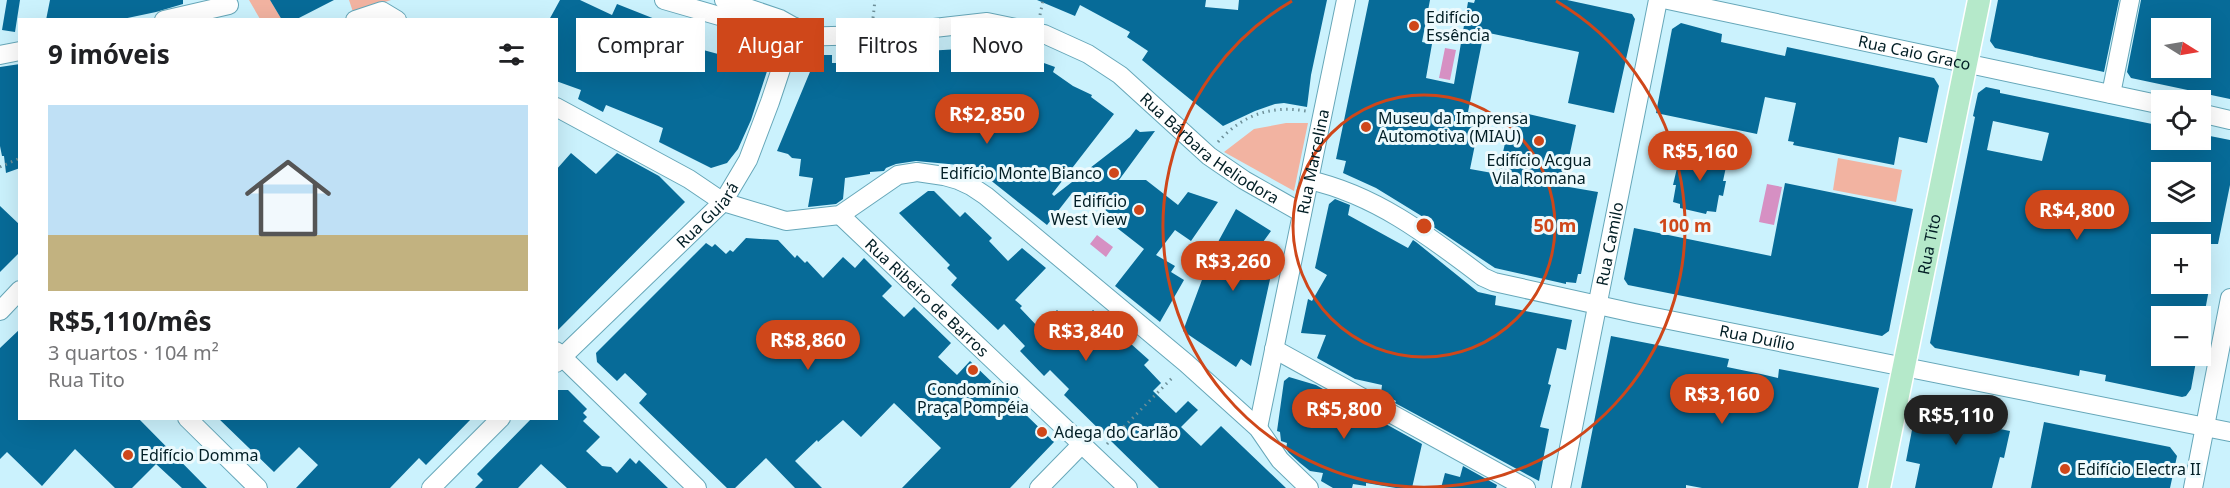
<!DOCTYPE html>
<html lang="pt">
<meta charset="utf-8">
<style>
body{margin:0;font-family:"Noto Sans",sans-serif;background:#f6f6f6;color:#202124;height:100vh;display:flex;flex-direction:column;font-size:22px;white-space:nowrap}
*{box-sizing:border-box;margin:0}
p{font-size:20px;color:#757577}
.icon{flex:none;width:33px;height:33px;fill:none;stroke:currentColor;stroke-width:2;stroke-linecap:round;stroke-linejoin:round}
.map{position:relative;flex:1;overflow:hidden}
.drawer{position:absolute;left:18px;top:18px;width:540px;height:402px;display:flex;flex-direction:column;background:#fff;border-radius:0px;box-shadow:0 6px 24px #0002}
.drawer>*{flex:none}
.guide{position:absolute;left:576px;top:18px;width:570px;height:54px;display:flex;gap:12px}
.needle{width:39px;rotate:101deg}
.fabs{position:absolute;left:2151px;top:18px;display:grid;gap:12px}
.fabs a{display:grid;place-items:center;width:60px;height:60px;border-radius:0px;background:#fff;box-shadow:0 6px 24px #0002;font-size:30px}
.price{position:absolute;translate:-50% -51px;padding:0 14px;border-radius:21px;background:#cf471a;color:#fff;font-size:20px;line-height:39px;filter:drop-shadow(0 2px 3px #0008)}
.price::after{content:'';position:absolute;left:50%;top:36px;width:18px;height:14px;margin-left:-9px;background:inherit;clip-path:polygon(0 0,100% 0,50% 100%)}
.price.selected{background:#222;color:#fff}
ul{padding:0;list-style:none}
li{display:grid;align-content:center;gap:12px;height:318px;padding:0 30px}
li span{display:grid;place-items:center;height:186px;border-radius:0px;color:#555}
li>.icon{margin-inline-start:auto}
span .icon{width:108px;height:108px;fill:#fffc;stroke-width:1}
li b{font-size:26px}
h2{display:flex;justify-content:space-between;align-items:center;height:72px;padding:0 30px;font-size:26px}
.chip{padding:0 21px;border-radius:0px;background:#fff;box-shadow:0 6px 24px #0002;font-size:21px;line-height:54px}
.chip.selected{background:#cf471a;color:#fff}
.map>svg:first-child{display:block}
.green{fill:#f2b3a1}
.water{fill:#d690c3}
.building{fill:#076b98;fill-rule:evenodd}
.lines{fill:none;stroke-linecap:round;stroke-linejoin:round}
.minor-casing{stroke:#66a7b9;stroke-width:20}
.major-casing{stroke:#fff;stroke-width:25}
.path{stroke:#6d8f98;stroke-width:3;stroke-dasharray:1.5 4.5;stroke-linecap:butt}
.minor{stroke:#fff;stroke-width:18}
.major{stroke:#b5e9ca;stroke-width:22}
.ring{fill:none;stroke:#cf471a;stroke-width:3}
.poi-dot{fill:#cf471a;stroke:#edfafd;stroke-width:2}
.labels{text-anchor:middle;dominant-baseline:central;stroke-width:6;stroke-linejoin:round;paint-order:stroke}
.poi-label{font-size:16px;fill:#021e25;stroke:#edfafd;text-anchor:start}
.street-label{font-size:16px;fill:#021e25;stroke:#edfafd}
.centre{fill:#cf471a;stroke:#edfafd;stroke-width:3}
.ring-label{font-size:18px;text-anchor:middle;font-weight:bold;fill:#cf471a;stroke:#edfafd;stroke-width:6;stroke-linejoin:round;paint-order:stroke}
</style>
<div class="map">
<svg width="2230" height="488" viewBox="0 0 2230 488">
<rect width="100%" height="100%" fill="#cbf2fd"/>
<path class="green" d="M 249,0 L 270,0 L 281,18 L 260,19 Z
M 349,0 L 391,0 L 353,12 Z
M 1286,123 L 1308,123 L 1294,191 L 1224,152 L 1254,129 Z
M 1838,158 L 1902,170 L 1896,202 L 1833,190 Z"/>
<path class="water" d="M 1445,48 L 1456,50 L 1450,80 L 1439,78 Z
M 1767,184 L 1782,187 L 1774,225 L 1759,222 Z
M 1097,235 L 1113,247 L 1106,257 L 1090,244 Z"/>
<path class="building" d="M 7,0 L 20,0 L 15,32 L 2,30 Z
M 50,0 L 183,0 L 183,4 L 156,12 L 118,20 L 46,20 Z
M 270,0 L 334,0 L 295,20 L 282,20 Z
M 560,0 L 580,0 L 612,15 L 617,4 L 660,21 L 658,28 L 662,30 L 659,38 L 755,64 L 759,50 L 773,53 L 751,120 L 738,149 L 727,163 L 711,168 L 659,142 L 663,128 L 606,105 L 603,112 L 578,99 L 581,90 L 556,81 L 556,20 L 549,20 Z
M 1037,0 L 1206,0 L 1205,7 L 1238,10 L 1239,0 L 1327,0 L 1311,75 L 1307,107 L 1284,103 L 1275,104 L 1255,111 L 1223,126 L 1142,60 L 1148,51 L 1127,37 L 1130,32 L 1080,5 L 1075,16 Z
M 1369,0 L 1430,0 L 1422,42 L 1432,44 L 1426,78 L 1454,84 L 1468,2 L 1474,3 L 1475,0 L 1567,0 L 1632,14 L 1635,19 L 1614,113 L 1568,103 L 1579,52 L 1484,32 L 1468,112 L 1481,115 L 1470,169 L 1498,174 L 1511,117 L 1519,118 L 1520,112 L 1576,125 L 1563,186 L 1598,192 L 1581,274 L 1578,274 L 1576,283 L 1566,282 L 1566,284 L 1495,268 L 1423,220 L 1424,218 L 1420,215 L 1376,188 L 1343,173 L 1346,161 L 1336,159 Z
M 1998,0 L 2119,0 L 2104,72 L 1995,48 L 1990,41 Z
M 2141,0 L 2230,0 L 2230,99 L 2131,78 L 2127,72 ZM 2162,28 L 2200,28 L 2200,68 L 2162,68 Z
M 1681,23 L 1722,34 L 1721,42 L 1785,56 L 1787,47 L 1934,78 L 1939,86 L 1927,143 L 1899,137 L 1894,165 L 1793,145 L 1794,142 L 1788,141 L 1796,103 L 1765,97 L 1757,134 L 1656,113 L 1672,29 Z
M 977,48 L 990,50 L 989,63 L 1014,64 L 1022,67 L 1025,59 L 1029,61 L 1030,58 L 1055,67 L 1053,72 L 1073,86 L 1092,95 L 1091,97 L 1114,114 L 1052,194 L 1054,196 L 1130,137 L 1136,129 L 1140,132 L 1155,131 L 1119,180 L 1146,180 L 1178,205 L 1188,192 L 1218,202 L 1191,241 L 1175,230 L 1156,255 L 1175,266 L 1171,272 L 1184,280 L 1160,322 L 1115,286 L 1144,249 L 1112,224 L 1109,213 L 1095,202 L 1088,203 L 1072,193 L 1047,225 L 984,175 L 959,165 L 916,161 L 896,164 L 886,168 L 884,171 L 870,172 L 870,174 L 845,178 L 843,199 L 836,204 L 808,207 L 813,178 L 799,176 L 801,159 L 792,158 L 788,154 L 777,151 L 817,55 L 832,55 L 832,63 L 910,63 L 909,52 Z
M 20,64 L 20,168 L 6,173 L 4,156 L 2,156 L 0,146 L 0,67 Z
M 1986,87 L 2000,90 L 2000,93 L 2005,94 L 2162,126 L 2162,140 L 2200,140 L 2200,134 L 2230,140 L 2230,185 L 2218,244 L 2162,244 L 2162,284 L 2210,284 L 2204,316 L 2162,316 L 2162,356 L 2197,356 L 2191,389 L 2186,396 L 2182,397 L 2105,381 L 2106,375 L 2080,370 L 2079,376 L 1935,348 L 1930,343 L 1975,117 L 1973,116 L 1978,93 ZM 1993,121 L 2049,133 L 2042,161 L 1987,150 ZM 2162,172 L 2203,172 L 2200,185 L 2200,220 L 2162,212 Z
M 1694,150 L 1721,155 L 1719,161 L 1727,162 L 1723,181 L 1726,181 L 1723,196 L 1719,195 L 1716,212 L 1707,211 L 1706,214 L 1680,208 L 1680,204 L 1673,202 L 1676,185 L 1673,185 L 1677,168 L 1681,169 L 1684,152 L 1693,154 Z
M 571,153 L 596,174 L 617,153 L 659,176 L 685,202 L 556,332 L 556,170 Z
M 1785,183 L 1913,209 L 1889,331 L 1882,336 L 1628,285 L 1624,279 L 1634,228 L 1771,256 Z
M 928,191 L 934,191 L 960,217 L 965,212 L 992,238 L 989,241 L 1008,261 L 1022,248 L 1046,268 L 1015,300 L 1022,306 L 1020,308 L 1039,328 L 1057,310 L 1075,328 L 1093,310 L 1149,360 L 1144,365 L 1161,383 L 1153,391 L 1176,413 L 1188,401 L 1198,410 L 1181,427 L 1201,446 L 1221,426 L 1286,488 L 1159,488 L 1064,395 L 1069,389 L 1050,370 L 1044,376 L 1020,351 L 1025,346 L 1004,324 L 998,330 L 951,285 L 957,278 L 947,268 L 950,265 L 899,213 Z
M 1335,199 L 1350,205 L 1348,215 L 1408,248 L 1413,240 L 1416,242 L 1478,292 L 1496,296 L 1495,305 L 1572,320 L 1566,350 L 1557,348 L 1548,384 L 1551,385 L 1540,427 L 1549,429 L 1539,481 L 1395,403 L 1396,401 L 1381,393 L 1382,385 L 1355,379 L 1317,358 L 1326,335 L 1301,333 L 1308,299 L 1312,301 L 1327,275 L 1315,268 L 1329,204 Z
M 0,206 L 20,225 L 20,252 L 0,272 Z
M 1236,209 L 1271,231 L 1263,242 L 1266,244 L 1260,253 L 1274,261 L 1251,366 L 1241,359 L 1236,367 L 1183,331 L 1212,253 Z
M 746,238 L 778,240 L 795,258 L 797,255 L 805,263 L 807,261 L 823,278 L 843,257 L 855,268 L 864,258 L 892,286 L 882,296 L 904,317 L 914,307 L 951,343 L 938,357 L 957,375 L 970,361 L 1054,442 L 1010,488 L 902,488 L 941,448 L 894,403 L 861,437 L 843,420 L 818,442 L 817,440 L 795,461 L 822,488 L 795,488 L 766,458 L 735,488 L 727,488 L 639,403 L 647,394 L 625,373 L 617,381 L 597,362 L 596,353 L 706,243 L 712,247 L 715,244 L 726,254 L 730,250 L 733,252 Z
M 20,329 L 20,418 L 138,418 L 207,488 L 182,488 L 156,464 L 132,488 L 115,488 L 75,449 L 42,486 L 7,452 L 0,459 L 0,348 Z
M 1611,336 L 1729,359 L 1727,367 L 1761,374 L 1778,378 L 1779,369 L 1879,388 L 1858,488 L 1702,488 L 1686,485 L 1686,488 L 1581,488 Z
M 1289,377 L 1316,385 L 1375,419 L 1375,418 L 1422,444 L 1412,488 L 1396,488 L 1366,483 L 1366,486 L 1353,484 L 1352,488 L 1333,488 L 1321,481 L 1323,473 L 1310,471 L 1300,463 L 1289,453 L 1286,449 L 1287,443 L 1281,441 L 1280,432 L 1277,431 L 1284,381 Z
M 556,390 L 568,390 L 587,409 L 583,413 L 587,417 L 583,421 L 600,437 L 586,451 L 602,466 L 611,467 L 617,473 L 630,458 L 636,464 L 639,460 L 668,488 L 567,488 L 541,464 L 518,488 L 475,488 L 483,480 L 477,474 L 532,418 L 556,418 Z
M 1924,399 L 1998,413 L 1995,428 L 2010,431 L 2004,458 L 2000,457 L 1992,488 L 1915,488 L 1920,464 L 1906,461 L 1917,404 Z
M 218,418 L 472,418 L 426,465 L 419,458 L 390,488 L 296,488 L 318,465 L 299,447 L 274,472 Z
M 2044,422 L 2170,447 L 2177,456 L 2170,488 L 2031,488 Z
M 1463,466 L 1497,485 L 1496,488 L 1441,488 L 1445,473 L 1460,477 Z"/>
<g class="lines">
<defs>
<g id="minor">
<path id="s1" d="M 664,0 L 792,37 L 872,35 L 987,22 L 1044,34 L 1088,54 L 1120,75 L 1209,156 L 1244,180 L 1302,213"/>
<path d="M 724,0 L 780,19 L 805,33"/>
<path id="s2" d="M 1668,0 L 2162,105"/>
<path d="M 164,20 L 229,5"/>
<path d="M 355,20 L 382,11 L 397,20"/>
<path d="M 0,55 L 20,51"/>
<path d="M 2111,94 L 2130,0"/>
<path d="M 556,107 L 689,179 L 723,202 L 786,221 L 840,215 L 898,175 L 917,172 L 944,176 L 958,180 L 971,186 L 986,196 L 1186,363 L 1258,428 L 1280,460 L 1309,488"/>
<path d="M 2200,113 L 2230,120"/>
<path id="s3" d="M 1309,180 C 1376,195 1429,236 1483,277 L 1494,282 L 1634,313 L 2230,432"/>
<path id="s4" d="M 840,215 L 1128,488"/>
<path d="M 0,311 L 20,290"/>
<path d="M 1274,349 L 1526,488"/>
<path d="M 556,351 L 697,488"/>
<path id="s5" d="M 556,363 L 723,202 L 748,160 L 770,102 L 795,27"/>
<path d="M 187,418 L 258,488"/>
<path id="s6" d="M 1258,428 L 1346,0"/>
<path d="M 431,488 L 501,418"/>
<path d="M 1039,488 L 1082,444"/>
<path id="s7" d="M 1561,488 L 1658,0"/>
<path d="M 2193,488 L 2230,298"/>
</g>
<g id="major">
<path id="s8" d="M 1879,488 L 1979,0"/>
</g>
</defs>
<use href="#minor" class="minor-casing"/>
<use href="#major" class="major-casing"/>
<path class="path" d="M 1040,15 L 1043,0
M 873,18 L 875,0
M 1218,142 C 1242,115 1271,105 1306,111
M 0,167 L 20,158
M 1107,444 L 1174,376"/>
<use href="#minor" class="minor"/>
<use href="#major" class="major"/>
</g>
<g class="ring">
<circle cx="1424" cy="226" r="131"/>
<path d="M1556 1A261 261 0 1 1 1292 1"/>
</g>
<g class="poi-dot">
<circle cx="1414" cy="26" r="6"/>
<circle cx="1366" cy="127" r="6"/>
<circle cx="1539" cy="141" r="6"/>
<circle cx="1114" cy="173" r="6"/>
<circle cx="1139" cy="210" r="6"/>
<circle cx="973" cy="370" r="6"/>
<circle cx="1042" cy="432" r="6"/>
<circle cx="128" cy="455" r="6"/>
<circle cx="2065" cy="469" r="6"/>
</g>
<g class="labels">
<g class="poi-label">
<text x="1426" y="17">Edifício<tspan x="1426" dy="18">Essência</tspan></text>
<text x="1378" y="118">Museu da Imprensa<tspan x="1378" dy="18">Automotiva (MIAU)</tspan></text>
<text x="1539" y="160" text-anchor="middle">Edifício Acgua<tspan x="1539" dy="18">Vila Romana</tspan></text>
<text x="1102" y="173" text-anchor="end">Edifício Monte Bianco</text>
<text x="1127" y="201" text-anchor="end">Edifício<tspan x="1127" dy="18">West View</tspan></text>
<text x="973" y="389" text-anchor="middle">Condomínio<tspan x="973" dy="18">Praça Pompéia</tspan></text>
<text x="1054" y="432">Adega do Carlão</text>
<text x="140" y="455">Edifício Domma</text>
<text x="2077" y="469">Edifício Electra II</text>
</g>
<g class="street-label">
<text stroke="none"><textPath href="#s2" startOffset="252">Rua Caio Graco</textPath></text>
<text stroke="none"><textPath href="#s1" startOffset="590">Rua Bárbara Heliodora</textPath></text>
<text stroke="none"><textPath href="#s6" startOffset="272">Rua Marcelina</textPath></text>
<text stroke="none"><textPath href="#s5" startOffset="212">Rua Guiará</textPath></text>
<text stroke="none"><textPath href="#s7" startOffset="249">Rua Camilo</textPath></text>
<text stroke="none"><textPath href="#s8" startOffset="249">Rua Tito</textPath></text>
<text stroke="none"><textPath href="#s4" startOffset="120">Rua Ribeiro de Barros</textPath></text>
<text stroke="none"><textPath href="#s3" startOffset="482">Rua Duílio</textPath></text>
</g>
</g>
<circle cx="1424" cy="226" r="9" class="centre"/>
<g class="ring-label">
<text x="1555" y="232">50 m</text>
<text x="1685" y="232">100 m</text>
</g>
</svg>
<div class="fabs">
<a><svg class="needle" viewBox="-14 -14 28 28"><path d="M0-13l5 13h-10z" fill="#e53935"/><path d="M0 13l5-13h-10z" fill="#757577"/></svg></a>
<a><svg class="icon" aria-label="locate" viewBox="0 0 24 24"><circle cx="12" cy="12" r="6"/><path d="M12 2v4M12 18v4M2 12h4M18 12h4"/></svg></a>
<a><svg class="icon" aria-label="layers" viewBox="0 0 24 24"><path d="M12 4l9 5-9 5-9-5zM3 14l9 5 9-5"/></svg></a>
<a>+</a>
<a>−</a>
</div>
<b class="price" style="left:987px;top:145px">R$2,850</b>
<b class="price" style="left:1700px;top:182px">R$5,160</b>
<b class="price" style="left:2077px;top:241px">R$4,800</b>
<b class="price" style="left:1233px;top:292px">R$3,260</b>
<b class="price" style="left:1086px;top:362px">R$3,840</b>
<b class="price" style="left:808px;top:371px">R$8,860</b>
<b class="price" style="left:1722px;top:425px">R$3,160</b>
<b class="price" style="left:1344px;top:440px">R$5,800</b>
<b class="price selected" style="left:1956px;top:446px">R$5,110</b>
<div class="guide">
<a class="chip">Comprar</a>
<a class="chip selected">Alugar</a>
<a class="chip">Filtros</a>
<a class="chip">Novo</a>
</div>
<section class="drawer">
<h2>9 imóveis<svg class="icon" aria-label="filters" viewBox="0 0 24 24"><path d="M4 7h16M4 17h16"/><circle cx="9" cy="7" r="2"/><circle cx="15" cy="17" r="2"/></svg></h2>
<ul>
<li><span style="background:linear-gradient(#bfe0f5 70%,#c2b280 0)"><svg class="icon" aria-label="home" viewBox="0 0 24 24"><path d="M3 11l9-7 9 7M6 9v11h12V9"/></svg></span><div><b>R$5,110/mês</b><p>3 quartos · 104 m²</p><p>Rua Tito</p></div></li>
</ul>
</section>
</div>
